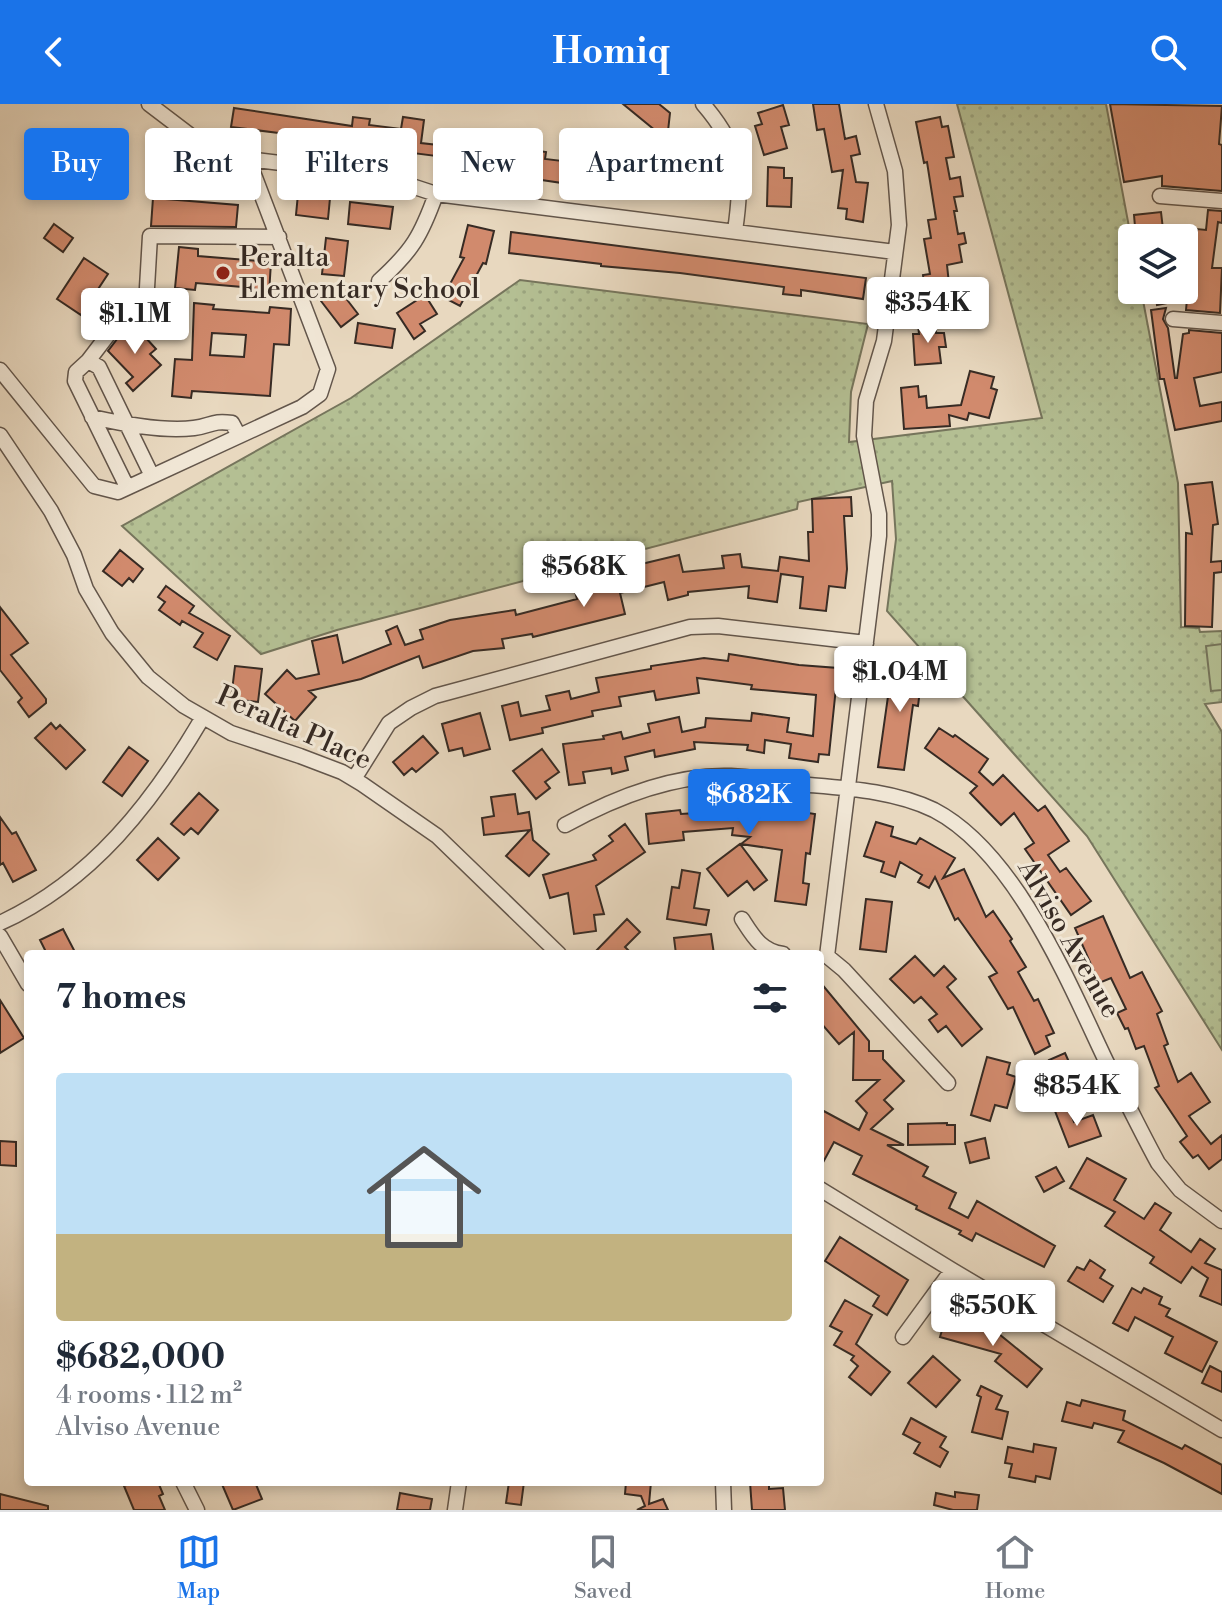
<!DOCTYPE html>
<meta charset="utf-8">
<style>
body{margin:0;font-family:"Libre Bodoni",serif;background:#f2f2f3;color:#1f2937;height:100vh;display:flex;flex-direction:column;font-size:30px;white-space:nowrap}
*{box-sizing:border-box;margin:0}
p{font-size:26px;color:#747a83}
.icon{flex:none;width:44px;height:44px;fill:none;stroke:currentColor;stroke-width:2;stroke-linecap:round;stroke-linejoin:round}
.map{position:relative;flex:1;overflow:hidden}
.side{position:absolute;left:24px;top:846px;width:800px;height:536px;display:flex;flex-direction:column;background:#fff;border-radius:8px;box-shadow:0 4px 12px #0003}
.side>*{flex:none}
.hud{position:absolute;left:24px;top:24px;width:800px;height:72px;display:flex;gap:16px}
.fabs{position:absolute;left:1118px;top:120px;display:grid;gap:16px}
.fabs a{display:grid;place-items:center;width:80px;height:80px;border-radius:8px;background:#fff;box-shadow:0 4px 12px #0003;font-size:40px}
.price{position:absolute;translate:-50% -68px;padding:0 18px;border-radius:8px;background:#fff;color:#222;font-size:26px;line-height:52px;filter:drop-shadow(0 2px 4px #0008)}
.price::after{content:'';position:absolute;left:50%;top:48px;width:24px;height:18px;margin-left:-12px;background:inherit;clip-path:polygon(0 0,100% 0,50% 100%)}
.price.current{background:#1a73e8;color:#fff}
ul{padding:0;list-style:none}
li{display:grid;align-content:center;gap:16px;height:424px;padding:0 32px}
li span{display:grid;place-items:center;height:248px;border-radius:8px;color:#555}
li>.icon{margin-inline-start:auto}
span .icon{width:144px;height:144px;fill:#fffc;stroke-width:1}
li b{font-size:34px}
h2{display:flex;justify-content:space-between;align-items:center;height:96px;padding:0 32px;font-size:34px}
.tag{padding:0 28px;border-radius:8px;background:#fff;box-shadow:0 4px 12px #0003;font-size:28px;line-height:72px}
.tag.current{background:#1a73e8;color:#fff}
header{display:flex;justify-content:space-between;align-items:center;height:104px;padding:0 32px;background:#1a73e8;color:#fff;font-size:36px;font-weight:800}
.dock{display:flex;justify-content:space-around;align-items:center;height:112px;border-top:2px solid #e0e1e3;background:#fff;font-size:22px;color:#747a83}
.dock a{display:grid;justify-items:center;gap:4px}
.dock .current{color:#1a73e8}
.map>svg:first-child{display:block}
.grass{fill:url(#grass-dots);stroke:#76755c;stroke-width:2}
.pitch{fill:#b4bf93;stroke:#76755c;stroke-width:2}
.building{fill:#d18a6d;stroke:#372b24;stroke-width:2;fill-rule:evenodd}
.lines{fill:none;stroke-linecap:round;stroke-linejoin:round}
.minor-casing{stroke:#63564b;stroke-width:17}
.minor{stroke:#f0e6d5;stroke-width:14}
.poi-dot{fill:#8f2418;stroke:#f0e6d5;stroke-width:3}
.labels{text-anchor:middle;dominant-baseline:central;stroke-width:6;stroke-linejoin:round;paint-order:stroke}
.poi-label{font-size:28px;fill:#372b24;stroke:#f0e6d5;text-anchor:start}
.street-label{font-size:28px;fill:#372b24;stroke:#f0e6d5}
</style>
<header><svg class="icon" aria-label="back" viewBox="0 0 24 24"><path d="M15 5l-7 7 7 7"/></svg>Homiq<svg class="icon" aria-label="search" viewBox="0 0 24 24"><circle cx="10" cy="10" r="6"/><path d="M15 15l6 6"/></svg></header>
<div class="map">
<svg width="1222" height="1406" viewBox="0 0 1222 1406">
<defs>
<pattern id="grass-dots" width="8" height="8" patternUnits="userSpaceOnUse" patternTransform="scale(2)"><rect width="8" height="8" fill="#b4bf93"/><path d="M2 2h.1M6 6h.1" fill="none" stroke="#9ba47f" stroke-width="1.8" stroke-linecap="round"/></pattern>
</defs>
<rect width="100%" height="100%" fill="#e8d8bf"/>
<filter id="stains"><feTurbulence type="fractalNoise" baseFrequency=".0025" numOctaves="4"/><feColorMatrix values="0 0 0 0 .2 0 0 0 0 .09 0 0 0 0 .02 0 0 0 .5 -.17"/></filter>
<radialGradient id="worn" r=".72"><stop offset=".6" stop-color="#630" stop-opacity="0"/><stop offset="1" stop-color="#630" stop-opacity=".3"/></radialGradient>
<path class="grass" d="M 957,0 L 1106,0 L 1132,139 L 1132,186 L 1141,186 L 1178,379 L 1181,523 L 1199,524 L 1200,528 L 1222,527 L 1222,598 L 1205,600 L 1222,628 L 1222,946 L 1087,732 L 887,507 L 896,435 L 892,377 L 798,398 L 797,405 L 337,526 L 261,550 L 122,422 L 351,294 L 520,176 L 868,220 L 851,288 L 849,338 L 1042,314 Z"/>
<path class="pitch" d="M 1222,540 L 1222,586 L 1211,587 L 1206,542 Z"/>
<path class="building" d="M 623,0 L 659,0 L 670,9 L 667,36 Z
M 813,0 L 839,0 L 845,35 L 856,32 L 860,50 L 851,52 L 856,78 L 868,79 L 863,118 L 846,115 L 847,105 L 838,104 L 843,66 L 832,68 L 824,25 L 817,26 Z
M 1110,0 L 1222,2 L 1219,40 L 1222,41 L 1222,87 L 1162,82 L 1162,72 L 1124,78 Z
M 783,1 L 789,21 L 781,23 L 787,44 L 764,51 L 755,22 L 762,20 L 758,9 Z
M 234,4 L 352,22 L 353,13 L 370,15 L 369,21 L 401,25 L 403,13 L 424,16 L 421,39 L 456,43 L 457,38 L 474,40 L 473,47 L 531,55 L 532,46 L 546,48 L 545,55 L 664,69 L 661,91 L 619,87 L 619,83 L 562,76 L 562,79 L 482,67 L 436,60 L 437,52 L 286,33 L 287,30 L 231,23 Z
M 940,13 L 942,23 L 948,22 L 954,53 L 946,54 L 950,75 L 960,73 L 963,92 L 954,93 L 957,107 L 954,107 L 958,130 L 964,129 L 966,139 L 959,141 L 962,158 L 947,161 L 952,208 L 928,211 L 923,171 L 930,170 L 924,135 L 931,134 L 928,116 L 936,115 L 927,58 L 924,59 L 916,18 Z
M 705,52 L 708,92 L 684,94 L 681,54 Z
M 768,63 L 784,64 L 784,74 L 792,74 L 791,103 L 767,102 Z
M 298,90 L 330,94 L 328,115 L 296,111 Z
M 153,94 L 238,101 L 236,123 L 151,122 Z
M 350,98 L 393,103 L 390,125 L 348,120 Z
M 1208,106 L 1222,107 L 1222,119 L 1218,118 L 1212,164 L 1222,164 L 1220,209 L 1186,206 L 1187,195 L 1157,201 L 1155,186 L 1193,186 L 1197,125 L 1206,126 Z
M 1161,108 L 1164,134 L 1136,134 L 1134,111 Z
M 54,120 L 73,134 L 63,148 L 44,134 Z
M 468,121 L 494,127 L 486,160 L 483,159 L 460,202 L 443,193 L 464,154 L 460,153 Z
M 511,128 L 866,174 L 863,195 L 801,186 L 801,192 L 783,190 L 784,183 L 680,169 L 601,162 L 601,160 L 509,149 Z
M 326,134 L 348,137 L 344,172 L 322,170 Z
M 179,143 L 198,145 L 198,152 L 271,158 L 269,190 L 253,188 L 254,184 L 196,179 L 195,186 L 175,184 Z
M 84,154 L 108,170 L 81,211 L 57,195 Z
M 338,184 L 358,210 L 341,223 L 321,197 Z
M 425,191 L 437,210 L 420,220 L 425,227 L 414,235 L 397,209 Z
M 194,199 L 214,201 L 213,205 L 269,209 L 270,203 L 291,205 L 289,241 L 274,240 L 270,292 L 192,287 L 191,294 L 172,292 L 175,255 L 192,256 ZM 212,229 L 246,231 L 244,253 L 210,251 Z
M 1166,204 L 1163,215 L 1168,224 L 1175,274 L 1177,274 L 1183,230 L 1189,229 L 1189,226 L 1222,229 L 1222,268 L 1194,274 L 1200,302 L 1222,298 L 1222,317 L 1175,326 L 1164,275 L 1160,275 L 1151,206 Z
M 358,219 L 395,225 L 392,244 L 355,239 Z
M 935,219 L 936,229 L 944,229 L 946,243 L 939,243 L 941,259 L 915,261 L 913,230 L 919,230 L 918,220 Z
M 134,221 L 156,245 L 150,250 L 161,261 L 133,287 L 126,279 L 133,273 L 108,247 L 121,230 Z
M 970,267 L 994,273 L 991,284 L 997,286 L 989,314 L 969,309 L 967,316 L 949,311 L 950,322 L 904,325 L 901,284 L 918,282 L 919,293 L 926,292 L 927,304 L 961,301 Z
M 1212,378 L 1218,420 L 1213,421 L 1211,458 L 1222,457 L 1222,468 L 1214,469 L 1212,523 L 1185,522 L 1186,429 L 1192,430 L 1185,381 Z
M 851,393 L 852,412 L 844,412 L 847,465 L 845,484 L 829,482 L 826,507 L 800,504 L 803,473 L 781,470 L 777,498 L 748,494 L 749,482 L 688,488 L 688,491 L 668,496 L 664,478 L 620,489 L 625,510 L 533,533 L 532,530 L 502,535 L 504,544 L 473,547 L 423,564 L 419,552 L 361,575 L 309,587 L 316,593 L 295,617 L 265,590 L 287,566 L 296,575 L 319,570 L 312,537 L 337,531 L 343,559 L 391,540 L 386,527 L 397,522 L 405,541 L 423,535 L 420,526 L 450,516 L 515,506 L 516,511 L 577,495 L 575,487 L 594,483 L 593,477 L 634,467 L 633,462 L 679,451 L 683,468 L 724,464 L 722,452 L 740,450 L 742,463 L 778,467 L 780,453 L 809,457 L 808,428 L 813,428 L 812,395 Z
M 120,446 L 143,465 L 133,478 L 129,474 L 122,482 L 103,467 Z
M 166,482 L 194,502 L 189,509 L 230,532 L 217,556 L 194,543 L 203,529 L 182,517 L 180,521 L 159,506 L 165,498 L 158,493 Z
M 0,503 L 28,539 L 11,551 L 46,595 L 46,599 L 29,613 L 18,598 L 22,594 L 0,566 Z
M 729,550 L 799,561 L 838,564 L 829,651 L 819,650 L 818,658 L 789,654 L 791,640 L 765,636 L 764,649 L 747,646 L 748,641 L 694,638 L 695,645 L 655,653 L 654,646 L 625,653 L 628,666 L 612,670 L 611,664 L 583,668 L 585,679 L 569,681 L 563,640 L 604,635 L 603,632 L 621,628 L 623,635 L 650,628 L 648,620 L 679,613 L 682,628 L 705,623 L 706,614 L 751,617 L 752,609 L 789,614 L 787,628 L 813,632 L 816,591 L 751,585 L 752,581 L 697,574 L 699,589 L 656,596 L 654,587 L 619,593 L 621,602 L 592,607 L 593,612 L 542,624 L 543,629 L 510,636 L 502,602 L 518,598 L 521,612 L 550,606 L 546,592 L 569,587 L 571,595 L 599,588 L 596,574 L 651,565 L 651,562 L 704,554 L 728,557 Z
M 893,557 L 923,561 L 918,602 L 913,601 L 904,666 L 878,663 Z
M 235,562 L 262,565 L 258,598 L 231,595 Z
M 480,609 L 490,645 L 464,652 L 462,644 L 449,647 L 442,620 Z
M 51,619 L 56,625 L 60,621 L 85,646 L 66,665 L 35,634 Z
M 939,624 L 953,633 L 955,631 L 988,655 L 979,668 L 993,681 L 1003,671 L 1038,707 L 1045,702 L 1069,737 L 1048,751 L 1060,768 L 1066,764 L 1091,797 L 1071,811 L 1025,745 L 1034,739 L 1014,709 L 1001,721 L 970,689 L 977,682 L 925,644 Z
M 423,632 L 438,649 L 416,668 L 412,664 L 404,671 L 393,658 Z
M 129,643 L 148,657 L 122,692 L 103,678 Z
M 542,645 L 559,668 L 545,678 L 550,684 L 536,695 L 513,667 Z
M 199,689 L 218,706 L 198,730 L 191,724 L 184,731 L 171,720 Z
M 515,690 L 518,710 L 529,708 L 533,736 L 549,750 L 529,772 L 506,752 L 530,726 L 484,731 L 482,714 L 494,712 L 491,693 Z
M 737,696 L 753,698 L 751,708 L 782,712 L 783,705 L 815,710 L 810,750 L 806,749 L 803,779 L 809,780 L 806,801 L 775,797 L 782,746 L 741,740 L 750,733 L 732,731 L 733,724 L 683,728 L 684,736 L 649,740 L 646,710 L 680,706 L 681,710 L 711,708 L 710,698 Z
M 0,713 L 12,730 L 16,728 L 36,766 L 13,778 L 3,759 L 0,761 Z
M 876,718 L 893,723 L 891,732 L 916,740 L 920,734 L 955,754 L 943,774 L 964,765 L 986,813 L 993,807 L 1012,835 L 1010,837 L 1026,863 L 1018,868 L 1034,897 L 1038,895 L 1054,929 L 1046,932 L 1050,942 L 1035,950 L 1013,903 L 1008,905 L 989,873 L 997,869 L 958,814 L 955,816 L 935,773 L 929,784 L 918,778 L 922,771 L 900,758 L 895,773 L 881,768 L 884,758 L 864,752 Z
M 625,720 L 645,748 L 596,782 L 604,810 L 594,811 L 596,827 L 574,830 L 568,789 L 550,794 L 543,771 L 596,756 L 593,751 L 613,737 L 609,732 Z
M 158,734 L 179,754 L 158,776 L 137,756 Z
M 740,740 L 767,776 L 754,786 L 747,777 L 728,792 L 707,765 Z
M 682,766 L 700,769 L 694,804 L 709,806 L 706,821 L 667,815 L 672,783 L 679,784 Z
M 866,795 L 892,798 L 886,848 L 860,845 Z
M 1103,812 L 1130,874 L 1142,868 L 1162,907 L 1157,910 L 1168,940 L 1164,942 L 1178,978 L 1191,969 L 1210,998 L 1189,1012 L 1211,1040 L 1222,1031 L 1222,1055 L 1209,1065 L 1198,1051 L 1193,1054 L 1180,1038 L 1187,1032 L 1155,984 L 1159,982 L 1144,942 L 1136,945 L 1128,924 L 1125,925 L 1117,909 L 1126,905 L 1111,874 L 1099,879 L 1075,824 Z
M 627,815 L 640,828 L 625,843 L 632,850 L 593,850 Z
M 63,825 L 76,850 L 47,850 L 40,836 Z
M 711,830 L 714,850 L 676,850 L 674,834 Z
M 915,852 L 934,872 L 944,862 L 956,875 L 947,883 L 982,925 L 962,942 L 946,922 L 938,928 L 929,916 L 937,910 L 921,893 L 914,899 L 890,875 Z
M 820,878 L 869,937 L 869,947 L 883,947 L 883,955 L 904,977 L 884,996 L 893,1005 L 871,1025 L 904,1041 L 887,1041 L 928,1063 L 923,1072 L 956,1089 L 949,1104 L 968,1114 L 977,1097 L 1055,1142 L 1044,1163 L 976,1129 L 972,1137 L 959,1130 L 961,1127 L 916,1105 L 917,1102 L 853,1070 L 862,1052 L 834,1038 L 820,1064 L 820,1005 L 859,1026 L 867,1009 L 856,997 L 879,976 L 853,976 L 854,928 L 839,940 L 820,918 Z
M 0,896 L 24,934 L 0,949 Z
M 1065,949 L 1080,983 L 1057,993 L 1046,970 L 1054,967 L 1049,956 Z
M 987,953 L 1010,959 L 1007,970 L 1016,973 L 1007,1004 L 995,1001 L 990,1017 L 971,1011 Z
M 1068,1002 L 1074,1018 L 1093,1011 L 1101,1032 L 1069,1043 L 1055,1007 Z
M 947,1019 L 947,1021 L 955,1021 L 955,1040 L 908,1041 L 908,1020 Z
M 985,1034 L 989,1054 L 970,1059 L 965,1039 Z
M 0,1037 L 16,1038 L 16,1062 L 0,1061 Z
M 1087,1054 L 1126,1075 L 1114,1096 L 1144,1115 L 1155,1099 L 1171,1109 L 1160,1126 L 1191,1148 L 1200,1135 L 1215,1145 L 1205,1159 L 1222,1166 L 1222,1201 L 1200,1192 L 1208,1174 L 1192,1163 L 1181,1179 L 1150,1159 L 1154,1153 L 1105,1122 L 1115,1108 L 1070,1084 Z
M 1056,1063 L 1064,1077 L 1044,1088 L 1036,1073 Z
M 840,1133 L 908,1176 L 887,1211 L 873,1202 L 879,1192 L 825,1157 Z
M 1090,1156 L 1105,1166 L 1100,1174 L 1113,1182 L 1103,1198 L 1068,1177 L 1077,1163 L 1084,1166 Z
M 1132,1184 L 1141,1189 L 1144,1184 L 1162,1193 L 1159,1200 L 1170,1205 L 1166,1212 L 1217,1238 L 1202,1268 L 1165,1249 L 1173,1233 L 1135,1213 L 1128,1227 L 1113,1219 Z
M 845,1196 L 872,1211 L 856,1240 L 890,1268 L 871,1291 L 849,1273 L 858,1262 L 851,1256 L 854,1252 L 834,1241 L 842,1228 L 830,1222 Z
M 946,1213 L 994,1226 L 1042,1265 L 1027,1283 L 995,1257 L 1001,1250 L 940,1233 Z
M 933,1252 L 960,1276 L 936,1303 L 908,1279 Z
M 1210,1262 L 1222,1268 L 1222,1288 L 1202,1279 Z
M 981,1282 L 1002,1292 L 996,1305 L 1008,1308 L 1002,1335 L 972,1328 L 981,1293 L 977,1291 Z
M 1082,1296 L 1125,1307 L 1123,1316 L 1182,1345 L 1185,1341 L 1222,1361 L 1222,1390 L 1164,1359 L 1118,1338 L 1124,1327 L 1094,1319 L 1092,1324 L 1062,1317 L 1067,1298 L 1080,1302 Z
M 911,1314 L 946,1333 L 940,1343 L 948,1348 L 940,1363 L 914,1349 L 920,1339 L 903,1330 Z
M 1034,1340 L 1056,1344 L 1050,1375 L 1036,1372 L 1035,1378 L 1009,1373 L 1012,1360 L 1005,1359 L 1008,1343 L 1033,1348 Z
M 134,1378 L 158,1378 L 163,1390 L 159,1392 L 165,1406 L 134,1406 L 124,1382 Z
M 221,1378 L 255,1378 L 262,1395 L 233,1406 Z
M 509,1378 L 524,1378 L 521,1401 L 506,1399 Z
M 626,1378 L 651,1378 L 649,1400 L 663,1395 L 668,1406 L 637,1406 L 645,1402 L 641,1392 L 625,1390 Z
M 750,1378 L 769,1378 L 769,1385 L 783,1384 L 785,1406 L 752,1406 Z
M 955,1388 L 979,1391 L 977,1406 L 953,1406 L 934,1401 L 936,1389 L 955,1393 Z
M 400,1389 L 432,1395 L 430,1406 L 397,1406 Z
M 0,1390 L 48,1402 L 48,1406 L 0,1406 Z"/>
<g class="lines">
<defs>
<path id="minor" d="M 149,0 L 199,38 L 240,54 L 378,71 L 436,90 L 895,148
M 703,0 C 741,44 743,71 735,127
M 876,0 L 895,67 L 899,121 L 884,237 L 866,297 L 864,332 L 879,410 L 879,432 L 827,852 L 844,866 L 948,979
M 1160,92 L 1222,97
M 379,177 C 412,147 421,132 436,90
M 1173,215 L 1222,219
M 88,257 L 114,223 L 146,201 L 150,132 L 279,133
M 0,266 L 94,382 L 118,388 L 302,303 L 320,290 L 328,265 L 248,55
M 92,313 C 123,320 163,328 194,324 C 211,322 212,316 232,319 L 239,332
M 0,331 L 51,407 L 74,451 L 86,485 L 112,529 L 148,573 L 184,602 L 231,629 L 300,652 L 342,668 L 362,680 L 437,732 L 559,850
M 127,383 L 75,277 L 76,268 L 88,257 L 99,263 L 152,372
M 354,675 L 389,619 L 411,604 L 435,592 L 690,523 L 718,522 L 866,539
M 565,721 C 614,694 673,670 731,672 C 753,673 776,677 798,680 C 842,684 893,686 934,706 C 1015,748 1068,877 1106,957 C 1123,991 1140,1026 1158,1059 L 1180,1086 L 1222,1117
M 742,815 C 753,832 761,847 783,850
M 0,819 C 92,777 153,698 203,613
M 0,832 L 28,880
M 820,1085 L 952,1166 L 1222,1326
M 903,1233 L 952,1166
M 183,1378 L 197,1406
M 723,1378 L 724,1406
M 455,1406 L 459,1378"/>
</defs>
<use href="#minor" class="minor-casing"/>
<use href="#minor" class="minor"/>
</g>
<circle class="poi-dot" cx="223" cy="169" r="8"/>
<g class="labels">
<g class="poi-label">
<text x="239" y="153">Peralta<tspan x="239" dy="32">Elementary School</tspan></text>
</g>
<g class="street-label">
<text transform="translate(294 624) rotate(24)">Peralta Place</text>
<text transform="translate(1069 835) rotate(60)">Alviso Avenue</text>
</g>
</g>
<rect width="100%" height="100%" filter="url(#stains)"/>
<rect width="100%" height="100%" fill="url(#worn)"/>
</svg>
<div class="fabs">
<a><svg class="icon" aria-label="layers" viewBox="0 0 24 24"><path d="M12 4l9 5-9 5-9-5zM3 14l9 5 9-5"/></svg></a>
</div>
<b class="price" style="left:928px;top:241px">$354K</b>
<b class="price" style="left:135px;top:252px">$1.1M</b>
<b class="price" style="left:584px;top:505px">$568K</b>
<b class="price" style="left:900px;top:610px">$1.04M</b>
<b class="price current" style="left:749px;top:733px">$682K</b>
<b class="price" style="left:1077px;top:1024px">$854K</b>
<b class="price" style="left:993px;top:1244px">$550K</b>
<div class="hud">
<a class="tag current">Buy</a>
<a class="tag">Rent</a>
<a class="tag">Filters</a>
<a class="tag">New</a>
<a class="tag">Apartment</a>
</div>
<section class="side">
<h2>7 homes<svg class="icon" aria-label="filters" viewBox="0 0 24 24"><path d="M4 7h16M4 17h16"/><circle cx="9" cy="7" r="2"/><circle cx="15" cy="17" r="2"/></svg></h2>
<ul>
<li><span style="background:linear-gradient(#bfe0f5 65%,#c2b280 0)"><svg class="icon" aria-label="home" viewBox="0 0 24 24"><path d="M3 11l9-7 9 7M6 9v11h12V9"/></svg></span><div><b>$682,000</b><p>4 rooms · 112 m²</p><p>Alviso Avenue</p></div></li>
</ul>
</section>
</div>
<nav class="dock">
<a class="current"><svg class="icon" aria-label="map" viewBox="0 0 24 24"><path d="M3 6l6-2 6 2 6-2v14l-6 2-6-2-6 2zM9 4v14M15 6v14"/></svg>Map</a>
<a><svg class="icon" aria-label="saved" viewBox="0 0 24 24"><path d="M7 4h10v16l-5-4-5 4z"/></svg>Saved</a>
<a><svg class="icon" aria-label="home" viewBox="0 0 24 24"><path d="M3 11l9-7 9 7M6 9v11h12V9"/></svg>Home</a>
</nav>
